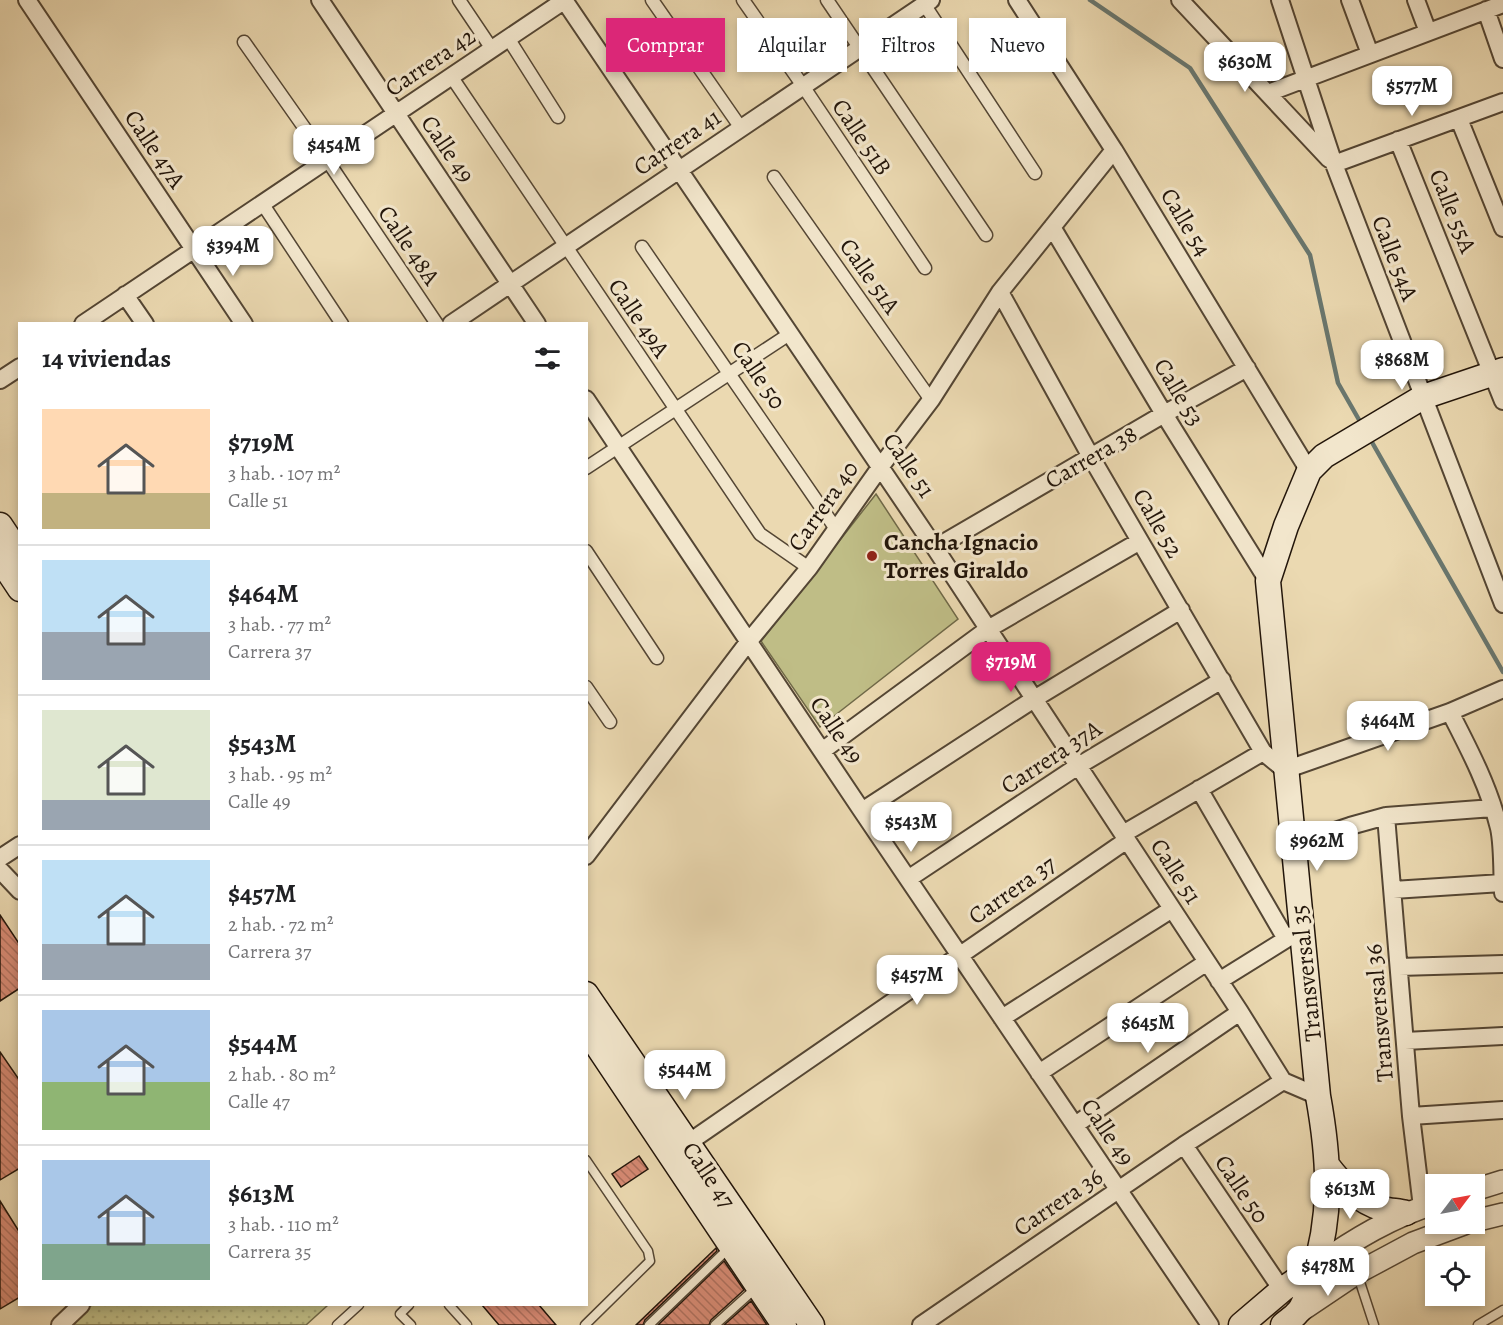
<!DOCTYPE html>
<html lang="es">
<meta charset="utf-8">
<style>
body{margin:0;font-family:Alegreya,serif;background:#f6f6f6;color:#202124;height:100vh;display:flex;flex-direction:column;font-size:22px;white-space:nowrap}
*{box-sizing:border-box;margin:0}
p{font-size:20px;color:#757577}
.icon{flex:none;width:33px;height:33px;fill:none;stroke:currentColor;stroke-width:2;stroke-linecap:round;stroke-linejoin:round}
.map{position:relative;flex:1;overflow:hidden}
.side{position:absolute;left:18px;top:322px;width:570px;height:984px;display:flex;flex-direction:column;background:#fff;border-radius:0px;box-shadow:0 3px 9px #0003}
.side>*{flex:none}
.top-card{position:absolute;left:606px;top:18px;width:570px;height:54px;display:flex;gap:12px}
.needle{width:39px;rotate:58deg}
.fabs{position:absolute;left:1425px;top:1174px;display:grid;gap:12px}
.fabs a{display:grid;place-items:center;width:60px;height:60px;border-radius:0px;background:#fff;box-shadow:0 3px 9px #0003;font-size:30px}
.price{position:absolute;translate:-50% -51px;padding:0 14px;border-radius:12px;background:#fff;color:#222;font-size:20px;line-height:39px;filter:drop-shadow(0 2px 3px #0008)}
.price::after{content:'';position:absolute;left:50%;top:36px;width:18px;height:14px;margin-left:-9px;background:inherit;clip-path:polygon(0 0,100% 0,50% 100%)}
.price.current{background:#db2777;color:#fff}
ul{padding:0;list-style:none}
li{display:flex;align-items:center;gap:18px;height:150px;padding:0 24px}
li+li{border-top:2px solid #e0e0e0}
li span{display:grid;place-items:center;flex:none;width:168px;height:120px;border-radius:0px;color:#555}
li>.icon{margin-inline-start:auto}
span .icon{width:72px;height:72px;fill:#fffc;stroke-width:1}
li b{font-size:26px}
h2{display:flex;justify-content:space-between;align-items:center;height:72px;padding:0 24px;font-size:26px}
.tag{padding:0 21px;border-radius:0px;background:#fff;box-shadow:0 3px 9px #0003;font-size:21px;line-height:54px}
.tag.current{background:#db2777;color:#fff}
.map>svg:first-child{display:block}
.green{fill:#bfbd86;stroke:#706948;stroke-width:1.5}
.park{fill:url(#park-dots);stroke:#706948;stroke-width:1.5}
.lines{fill:none;stroke-linecap:round;stroke-linejoin:round}
.stream{stroke:#69776f;stroke-width:4.5}
.building{fill:url(#building-back-hatch);stroke:#22150a;stroke-width:1.5}
.service-casing{stroke:#544634;stroke-width:11}
.pedestrian-casing{stroke:#544634;stroke-width:15}
.minor-casing{stroke:#544634;stroke-width:20}
.tertiary-casing{stroke:#544634;stroke-width:24}
.secondary-casing{stroke:#22150a;stroke-width:27}
.service{stroke:#f2e6cc;stroke-width:8}
.pedestrian{stroke:#f2e6cc;stroke-width:12}
.minor{stroke:#f2e6cc;stroke-width:16}
.tertiary{stroke:#f2e6cc;stroke-width:21}
.secondary{stroke:#f2e6cc;stroke-width:24}
.poi-dot{fill:#8f2418;stroke:#f2e6cc;stroke-width:2}
.labels{text-anchor:middle;dominant-baseline:central;stroke-width:6;stroke-linejoin:round;paint-order:stroke}
.street-label{font-size:24px;fill:#22150a;stroke:#f2e6cc}
.poi-label{font-size:24px;font-weight:bold;fill:#22150a;stroke:#f2e6cc;text-anchor:start}
</style>
<div class="map">
<svg width="1503" height="1325" viewBox="0 0 1503 1325">
<defs>
<pattern id="park-dots" width="8" height="8" patternUnits="userSpaceOnUse" patternTransform="scale(1.5)"><rect width="8" height="8" fill="#bfbd86"/><path d="M2 2h.1M6 6h.1" fill="none" stroke="#a4a272" stroke-width="1.8" stroke-linecap="round"/></pattern>
<pattern id="building-back-hatch" width="6" height="6" patternUnits="userSpaceOnUse" patternTransform="scale(1.5)"><rect width="6" height="6" fill="#d78a74"/><path d="M-1 5l2 2M0 0l6 6M5-1l2 2" fill="none" stroke="#ae705d"/></pattern>
</defs>
<rect width="100%" height="100%" fill="#ebd9b1"/>
<filter id="stains"><feTurbulence type="fractalNoise" baseFrequency=".00333" numOctaves="4"/><feColorMatrix values="0 0 0 0 .2 0 0 0 0 .09 0 0 0 0 .02 0 0 0 .5 -.17"/></filter>
<radialGradient id="worn" r=".72"><stop offset=".6" stop-color="#630" stop-opacity="0"/><stop offset="1" stop-color="#630" stop-opacity=".3"/></radialGradient>
<path class="green" d="M 876,494 L 958,619 L 820,727 L 761,641 Z"/>
<path class="park" d="M 92,1305 L 328,1305 L 306,1325 L 68,1325 Z"/>
<g class="lines">
<path class="stream" d="M 1090,0 L 1190,68 L 1310,255 L 1338,383 L 1362,425
M 1369,437 L 1503,672"/>
</g>
<path class="building" d="M 0,915 L 20,945 L 20,988 L 0,1001 Z
M 0,1052 L 20,1081 L 20,1168 L 0,1180 Z
M 639,1156 L 648,1169 L 621,1187 L 612,1174 Z
M 0,1201 L 20,1233 L 20,1297 L 0,1309 Z
M 716,1248 L 717,1251 L 645,1320 L 643,1325 L 636,1325 Z
M 724,1261 L 744,1290 L 711,1320 L 709,1325 L 658,1325 Z
M 751,1301 L 767,1325 L 724,1325 Z
M 482,1305 L 539,1305 L 556,1325 L 499,1325 Z"/>
<g class="lines">
<defs>
<path id="service" d="M 1357,1273 L 1374,1325
M 409,1305 L 400,1314 L 411,1325
M 449,1305 L 467,1325
M 337,1325 L 359,1305
M 585,1325 L 650,1261 L 648,1251 L 586,1160
M 649,1325 L 729,1248
M 715,1325 L 757,1287
M 1478,1325 L 1503,1310"/>
<path id="pedestrian" d="M 459,0 L 492,49
M 652,0 L 741,128
M 743,0 L 803,86 L 925,268
M 827,0 L 986,235
M 924,4 L 1035,173
M 508,38 L 558,117
M 244,42 L 327,160 L 437,324
M 451,76 L 760,534 L 809,568
M 774,177 L 931,400
M 262,203 L 342,324
M 642,247 L 836,529
M 586,468 L 791,333
M 586,551 L 657,658
M 586,687 L 610,722"/>
<path id="minor" d="M 27,0 L 244,324
M 320,0 L 537,324
M 564,0 L 935,548 L 1240,1012 L 1283,1081 L 1318,1096
M 1017,0 L 1114,150 L 1309,471
M 1180,0 L 1329,159
M 1280,0 L 1334,164 L 1503,604
M 1350,0 L 1370,54
M 1416,0 L 1428,32
M 1486,10 L 1503,59
M 1268,93 L 1503,4
M 1459,119 L 1503,228
M 1398,140 L 1503,401
M 1334,164 L 1503,102
M 1052,227 L 1164,414 L 1268,581
M 1000,292 L 1091,457 L 1263,752 L 1285,770 L 1450,712 L 1503,689
M 125,295 L 145,324
M 83,324 L 565,0
M 451,324 L 931,0
M 0,380 L 20,367
M 586,399 L 862,811 L 1210,1325
M 935,548 L 1164,414 L 1247,368
M 1450,712 C 1469,749 1489,787 1499,828 C 1503,846 1502,874 1503,893
M 822,751 L 988,629 L 1140,541
M 1199,789 L 1286,939
M 862,811 L 1034,699 L 1181,610
M 1386,816 L 1411,1116 L 1422,1207
M 1123,834 L 1263,752
M 1293,845 L 1350,826 L 1386,816 L 1493,808
M 586,856 L 749,641 L 809,568 L 881,466 L 931,400 L 1000,292 L 1114,150
M 0,858 L 20,845
M 0,870 L 20,891
M 908,879 L 1078,766 L 1222,680
M 1393,890 L 1502,883
M 1399,967 L 1503,964
M 1219,981 L 1296,933
M 1002,1018 L 1172,909
M 1405,1041 L 1503,1036
M 1039,1073 L 1207,962
M 1411,1116 L 1503,1110
M 1075,1125 L 1240,1012
M 688,1143 L 1127,840
M 1184,1145 L 1282,1290
M 60,1325 L 81,1305
M 921,1325 L 1184,1145 L 1283,1081"/>
<path id="tertiary" d="M 1474,1190 L 1503,1181
M 1474,1221 L 1503,1214
M 1316,1266 C 1355,1239 1391,1217 1436,1203
M 1299,1312 L 1357,1273 L 1413,1243 L 1464,1224"/>
<path id="secondary" d="M 0,525 L 20,555
M 0,559 L 20,589
M 586,994 L 812,1325
M 586,1029 L 784,1325
M 1327,1165 C 1342,1185 1358,1201 1383,1209 C 1390,1211 1399,1211 1406,1213
M 1241,1325 L 1282,1290 L 1316,1266
M 1283,1325 C 1287,1321 1293,1318 1297,1313 C 1304,1307 1307,1293 1310,1284 C 1333,1220 1330,1162 1318,1096 L 1268,581 L 1286,526 L 1309,471 L 1324,456 L 1423,397 L 1503,370"/>
</defs>
<use href="#service" class="service-casing"/>
<use href="#pedestrian" class="pedestrian-casing"/>
<use href="#minor" class="minor-casing"/>
<use href="#tertiary" class="tertiary-casing"/>
<use href="#secondary" class="secondary-casing"/>
<use href="#service" class="service"/>
<use href="#pedestrian" class="pedestrian"/>
<use href="#minor" class="minor"/>
<use href="#tertiary" class="tertiary"/>
<use href="#secondary" class="secondary"/>
</g>
<circle class="poi-dot" cx="872" cy="556" r="6"/>
<g class="labels">
<g class="street-label">
<text transform="translate(430 62) rotate(-34)">Carrera 42</text>
<text transform="translate(862 137) rotate(56)">Calle 51B</text>
<text transform="translate(677 142) rotate(-34)">Carrera 41</text>
<text transform="translate(155 149) rotate(56)">Calle 47A</text>
<text transform="translate(448 149) rotate(56)">Calle 49</text>
<text transform="translate(1453 211) rotate(68)">Calle 55A</text>
<text transform="translate(1186 222) rotate(59)">Calle 54</text>
<text transform="translate(409 245) rotate(56)">Calle 48A</text>
<text transform="translate(1395 258) rotate(69)">Calle 54A</text>
<text transform="translate(870 276) rotate(55)">Calle 51A</text>
<text transform="translate(639 318) rotate(56)">Calle 49A</text>
<text transform="translate(759 375) rotate(56)">Calle 50</text>
<text transform="translate(1179 392) rotate(59)">Calle 53</text>
<text transform="translate(1091 457) rotate(-30)">Carrera 38</text>
<text transform="translate(909 465) rotate(56)">Calle 51</text>
<text transform="translate(823 506) rotate(-55)">Carrera 40</text>
<text transform="translate(1158 523) rotate(60)">Calle 52</text>
<text transform="translate(837 730) rotate(56)">Calle 49</text>
<text transform="translate(1051 757) rotate(-33)">Carrera 37A</text>
<text transform="translate(1176 871) rotate(57)">Calle 51</text>
<text transform="translate(1012 890) rotate(-35)">Carrera 37</text>
<text transform="translate(1306 973) rotate(-96)">Transversal 35</text>
<text transform="translate(1379 1013) rotate(-95)">Transversal 36</text>
<text transform="translate(1108 1132) rotate(56)">Calle 49</text>
<text transform="translate(709 1175) rotate(56)">Calle 47</text>
<text transform="translate(1242 1189) rotate(56)">Calle 50</text>
<text transform="translate(1058 1202) rotate(-34)">Carrera 36</text>
</g>
<g class="poi-label">
<text x="884" y="542">Cancha Ignacio<tspan x="884" dy="28">Torres Giraldo</tspan></text>
</g>
</g>
<rect width="100%" height="100%" filter="url(#stains)"/>
<rect width="100%" height="100%" fill="url(#worn)"/>
</svg>
<div class="fabs">
<a><svg class="needle" viewBox="-14 -14 28 28"><path d="M0-13l5 13h-10z" fill="#e53935"/><path d="M0 13l5-13h-10z" fill="#757577"/></svg></a>
<a><svg class="icon" aria-label="locate" viewBox="0 0 24 24"><circle cx="12" cy="12" r="6"/><path d="M12 2v4M12 18v4M2 12h4M18 12h4"/></svg></a>
</div>
<b class="price" style="left:1245px;top:93px">$630M</b>
<b class="price" style="left:1412px;top:117px">$577M</b>
<b class="price" style="left:334px;top:176px">$454M</b>
<b class="price" style="left:233px;top:277px">$394M</b>
<b class="price" style="left:1402px;top:391px">$868M</b>
<b class="price current" style="left:1011px;top:693px">$719M</b>
<b class="price" style="left:1388px;top:752px">$464M</b>
<b class="price" style="left:911px;top:853px">$543M</b>
<b class="price" style="left:1317px;top:872px">$962M</b>
<b class="price" style="left:917px;top:1006px">$457M</b>
<b class="price" style="left:1148px;top:1054px">$645M</b>
<b class="price" style="left:685px;top:1101px">$544M</b>
<b class="price" style="left:1350px;top:1220px">$613M</b>
<b class="price" style="left:1328px;top:1297px">$478M</b>
<div class="top-card">
<a class="tag current">Comprar</a>
<a class="tag">Alquilar</a>
<a class="tag">Filtros</a>
<a class="tag">Nuevo</a>
</div>
<section class="side">
<h2>14 viviendas<svg class="icon" aria-label="filters" viewBox="0 0 24 24"><path d="M4 7h16M4 17h16"/><circle cx="9" cy="7" r="2"/><circle cx="15" cy="17" r="2"/></svg></h2>
<ul>
<li><span style="background:linear-gradient(#ffd9b3 70%,#c2b280 0)"><svg class="icon" aria-label="home" viewBox="0 0 24 24"><path d="M3 11l9-7 9 7M6 9v11h12V9"/></svg></span><div><b>$719M</b><p>3 hab. · 107 m²</p><p>Calle 51</p></div></li>
<li><span style="background:linear-gradient(#bfe0f5 60%,#9aa5b1 0)"><svg class="icon" aria-label="home" viewBox="0 0 24 24"><path d="M3 11l9-7 9 7M6 9v11h12V9"/></svg></span><div><b>$464M</b><p>3 hab. · 77 m²</p><p>Carrera 37</p></div></li>
<li><span style="background:linear-gradient(#dfe7d0 75%,#9aa5b1 0)"><svg class="icon" aria-label="home" viewBox="0 0 24 24"><path d="M3 11l9-7 9 7M6 9v11h12V9"/></svg></span><div><b>$543M</b><p>3 hab. · 95 m²</p><p>Calle 49</p></div></li>
<li><span style="background:linear-gradient(#bfe0f5 70%,#9aa5b1 0)"><svg class="icon" aria-label="home" viewBox="0 0 24 24"><path d="M3 11l9-7 9 7M6 9v11h12V9"/></svg></span><div><b>$457M</b><p>2 hab. · 72 m²</p><p>Carrera 37</p></div></li>
<li><span style="background:linear-gradient(#a9c7e8 60%,#8fb573 0)"><svg class="icon" aria-label="home" viewBox="0 0 24 24"><path d="M3 11l9-7 9 7M6 9v11h12V9"/></svg></span><div><b>$544M</b><p>2 hab. · 80 m²</p><p>Calle 47</p></div></li>
<li><span style="background:linear-gradient(#a9c7e8 70%,#7fa58c 0)"><svg class="icon" aria-label="home" viewBox="0 0 24 24"><path d="M3 11l9-7 9 7M6 9v11h12V9"/></svg></span><div><b>$613M</b><p>3 hab. · 110 m²</p><p>Carrera 35</p></div></li>
</ul>
</section>
</div>
